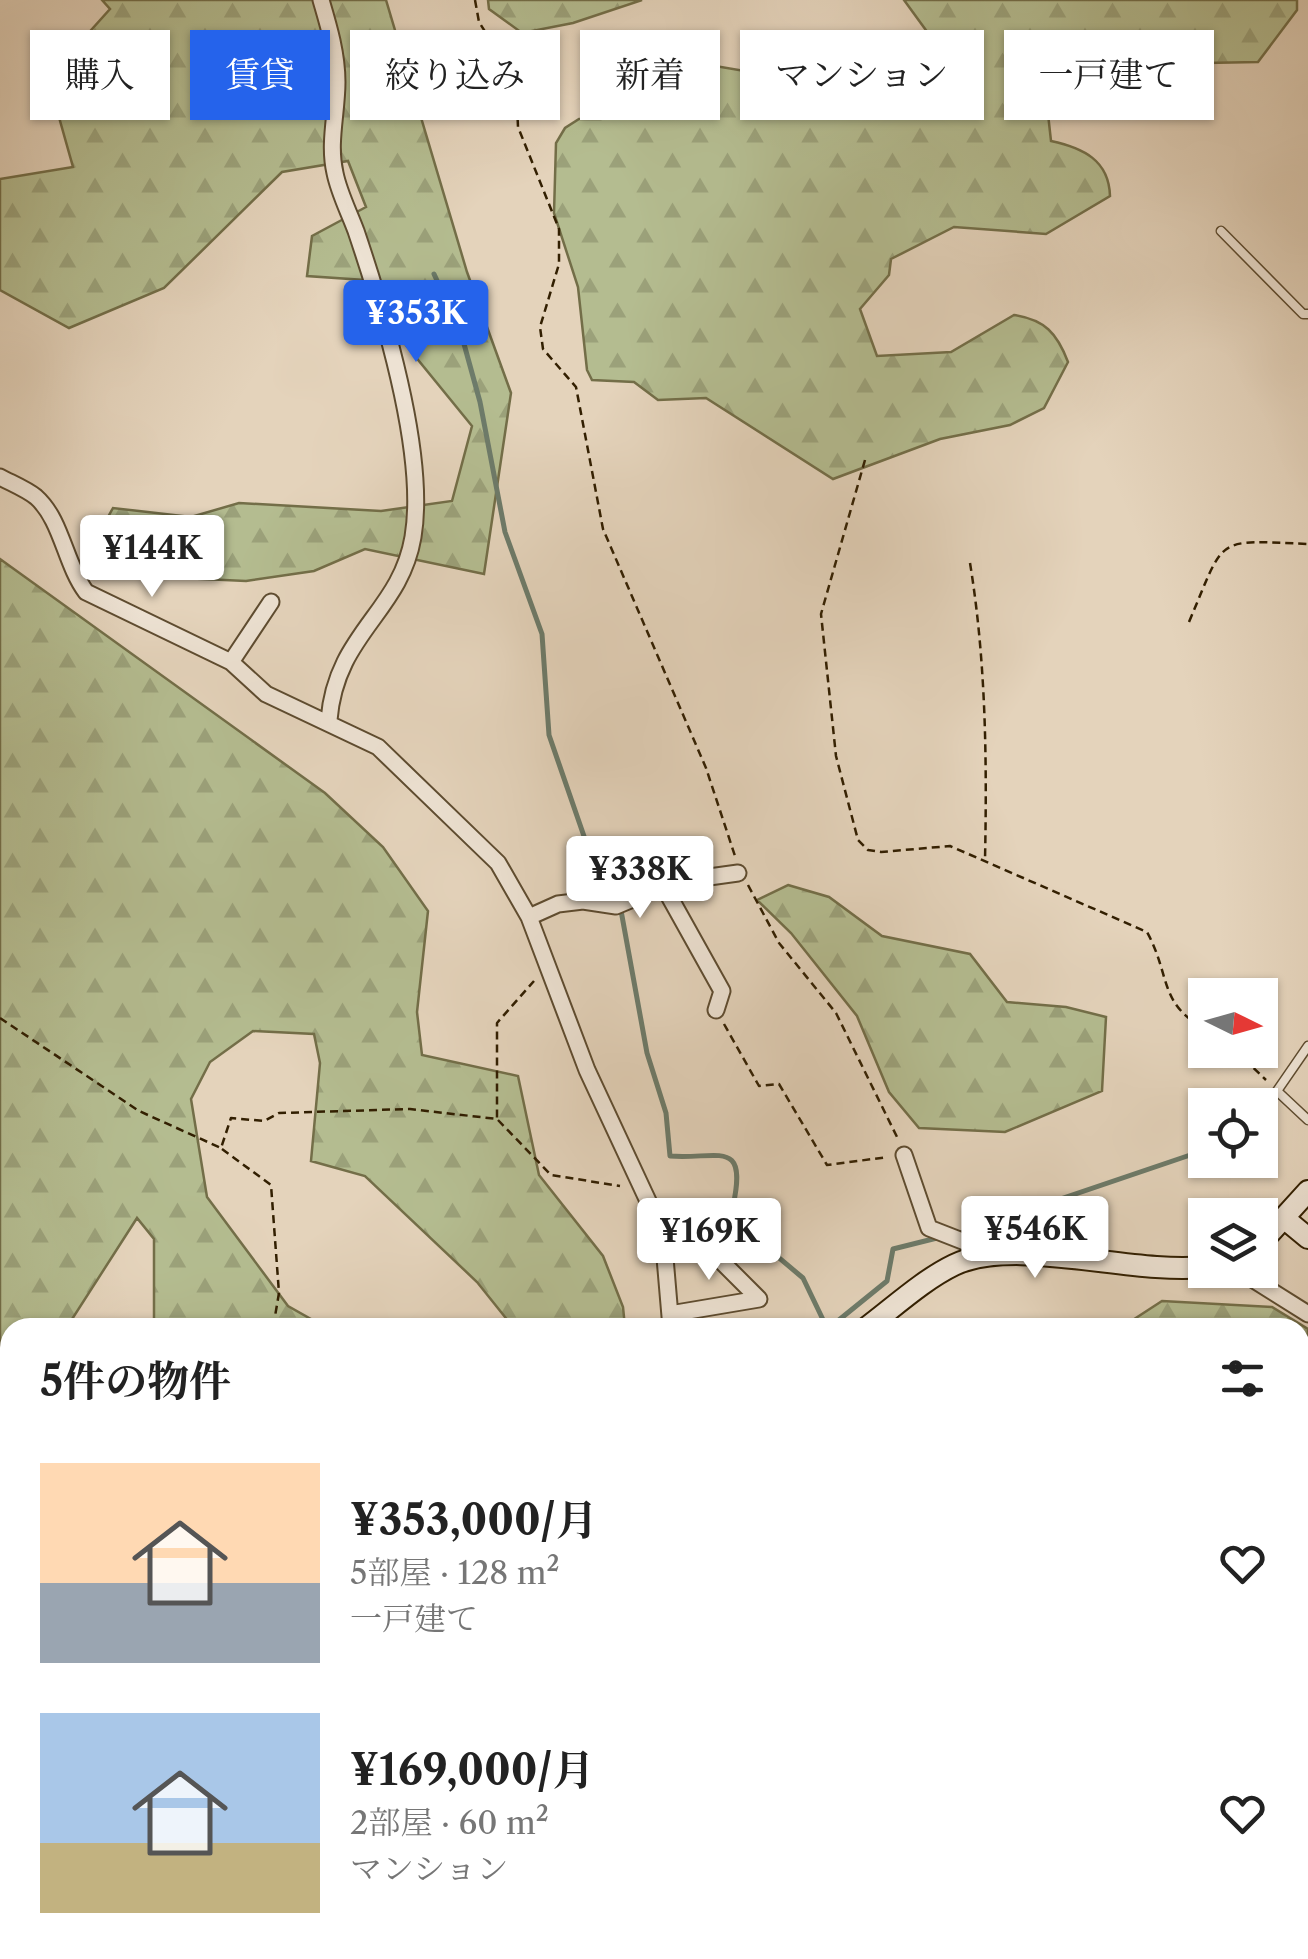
<!DOCTYPE html>
<html lang="ja">
<meta charset="utf-8">
<style>
body{margin:0;font-family:"Libre Caslon Text","Noto Serif JP",serif;background:#f2f2f2;color:#222;height:100vh;display:flex;flex-direction:column;font-size:38px;white-space:nowrap}
*{box-sizing:border-box;margin:0}
p{font-size:32px;color:#767676}
.icon{flex:none;width:55px;height:55px;fill:none;stroke:currentColor;stroke-width:2;stroke-linecap:round;stroke-linejoin:round}
.map{position:relative;flex:1;overflow:hidden}
.sheet{position:absolute;left:0px;top:1318px;width:1310px;height:642px;display:flex;flex-direction:column;background:#fff;border-radius:30px 30px 0 0;box-shadow:0 2px 8px #0004}
.sheet>*{flex:none}
.hud{position:absolute;left:30px;top:30px;width:1250px;height:90px;display:flex;gap:20px}
.needle{width:65px;rotate:95deg}
.tools{position:absolute;left:1188px;top:978px;display:grid;gap:20px}
.tools a{display:grid;place-items:center;width:90px;height:90px;border-radius:0px;background:#fff;box-shadow:0 2px 8px #0004;font-size:50px}
.price{position:absolute;translate:-50% -85px;padding:0 22px;border-radius:10px;background:#fff;color:#222;font-size:32px;line-height:65px;filter:drop-shadow(0 2px 5px #0008)}
.price::after{content:'';position:absolute;left:50%;top:60px;width:30px;height:22px;margin-left:-15px;background:inherit;clip-path:polygon(0 0,100% 0,50% 100%)}
.price.on{background:#2563eb;color:#fff}
ul{padding:0;list-style:none}
li{display:flex;align-items:center;gap:30px;height:250px;padding:0 40px}
li span{display:grid;place-items:center;flex:none;width:280px;height:200px;border-radius:0px;color:#555}
li>.icon{margin-inline-start:auto}
span .icon{width:120px;height:120px;fill:#fffc;stroke-width:1}
li b{font-size:42px}
h2{display:flex;justify-content:space-between;align-items:center;height:120px;padding:0 40px;font-size:42px}
.tag{padding:0 35px;border-radius:0px;background:#fff;box-shadow:0 2px 8px #0004;font-size:35px;line-height:90px}
.tag.on{background:#2563eb;color:#fff}
.map>svg:first-child{display:block}
.forest{fill:url(#forest-firs);stroke:#736e48;stroke-width:2.5}
.lines{fill:none;stroke-linecap:round;stroke-linejoin:round}
.stream{stroke:#6d7b6a;stroke-width:5}
.river{stroke:#95b8b0;stroke-width:30}
.lane-casing{stroke:#5e4c30;stroke-width:11}
.street-casing{stroke:#5e4c30;stroke-width:19}
.secondary-casing{stroke:#321f01;stroke-width:24}
.path{stroke:#321f01;stroke-width:2.5;stroke-dasharray:8 5;stroke-linecap:butt}
.lane{stroke:#ede2d3;stroke-width:8}
.street{stroke:#ede2d3;stroke-width:15}
.secondary{stroke:#ede2d3;stroke-width:20}
</style>
<div class="map">
<svg width="1308" height="1959" viewBox="0 0 1308 1959">
<defs>
<pattern id="forest-firs" width="22" height="20" patternUnits="userSpaceOnUse" patternTransform="scale(2.5)"><rect width="22" height="20" fill="#b4bc90"/><path d="M5 1l3.5 6h-7zM16 11l3.5 6h-7z" fill="#9ba17a"/></pattern>
</defs>
<rect width="100%" height="100%" fill="#e4d3bb"/>
<filter id="stains"><feTurbulence type="fractalNoise" baseFrequency=".002" numOctaves="4"/><feColorMatrix values="0 0 0 0 .2 0 0 0 0 .09 0 0 0 0 .02 0 0 0 .5 -.17"/></filter>
<radialGradient id="worn" r=".72"><stop offset=".6" stop-color="#630" stop-opacity="0"/><stop offset="1" stop-color="#630" stop-opacity=".3"/></radialGradient>
<path class="forest" d="M 102,0 L 386,0 L 467,272 L 511,393 L 484,574 L 365,549 L 314,571 L 246,581 L 181,578 L 103,526 L 113,508 L 191,517 L 239,503 L 381,511 L 452,501 L 472,426 L 406,345 L 379,281 L 307,276 L 312,236 L 366,207 L 348,161 L 282,172 L 164,288 L 69,328 L 0,290 L 0,179 L 73,167 L 48,78 L 110,9 Z
M 488,0 L 642,0 L 573,23 L 522,33 L 489,9 Z
M 904,0 L 1297,0 L 1297,10 L 1258,62 L 1097,65 L 1045,87 L 1051,141 C 1083,148 1109,160 1110,196 L 1046,234 L 954,227 L 891,259 L 889,275 L 860,309 L 877,356 L 951,352 L 1014,315 C 1045,320 1057,333 1068,362 L 1044,408 L 1010,425 L 940,439 L 833,479 L 706,398 L 658,400 L 634,382 L 592,380 L 587,370 L 578,287 L 554,213 L 556,143 L 565,128 L 579,119 L 601,119 L 692,62 L 762,74 L 835,40 L 928,33 Z
M 0,559 L 325,793 L 383,847 L 428,911 L 417,1012 L 422,1055 L 518,1076 L 539,1175 L 603,1256 L 623,1307 L 625,1327 L 513,1327 L 477,1282 L 365,1176 L 311,1161 L 320,1063 L 314,1034 L 253,1031 L 210,1062 L 191,1099 L 207,1197 L 288,1306 L 325,1327 L 154,1327 L 154,1239 L 137,1218 L 67,1327 L 10,1328 L 10,1357 L 0,1349 Z
M 788,885 L 829,897 L 882,936 L 970,954 L 1007,1002 L 1066,1007 L 1106,1017 L 1102,1091 L 1005,1132 L 919,1128 L 889,1092 L 857,1016 L 791,933 L 757,900 Z
M 1162,1301 L 1272,1307 L 1308,1329 L 1308,1402 L 1300,1404 L 1300,1328 L 1122,1327 Z
M 1308,1696 L 1308,1855 L 1300,1857 L 1300,1719 Z
M 10,1786 L 10,1950 L 269,1950 L 268,1959 L 0,1959 L 0,1802 Z"/>
<g class="lines">
<path class="stream" d="M 434,274 L 461,333 L 480,402 L 505,532 L 542,634 L 549,735 L 595,868 L 618,894 L 647,1053 L 666,1113 L 670,1156 C 717,1160 748,1137 733,1206 L 752,1235 L 803,1278 L 827,1328
M 1260,1155 L 1270,1144 L 1266,1101 L 1277,1088
M 957,1234 L 1205,1150
M 829,1328 L 887,1281 L 893,1249 L 937,1238"/>
<path class="river" d="M 547,1959 L 552,1950"/>
<defs>
<path id="lane" d="M 1221,231 L 1303,314 L 1308,314
M 1308,1046 L 1277,1091 L 1308,1120
M 1300,1943 L 1308,1937
M 365,1950 L 382,1959"/>
<path id="street" d="M 321,0 C 329,27 337,54 337,82 C 337,113 328,143 335,173 C 339,193 349,212 356,231 C 383,311 427,454 413,537 C 400,613 336,633 329,720
M 0,477 C 11,483 26,489 36,497 C 62,520 65,564 86,592 L 231,662 L 266,694 L 378,747 L 498,863 L 529,917 L 587,1070 L 655,1216 L 664,1246 L 671,1328
M 231,662 L 271,602
M 664,887 L 722,991 L 716,1010
M 529,917 L 558,904 L 583,901 L 616,906 L 673,882 L 738,873
M 904,1155 L 929,1228 L 970,1244 L 979,1257
M 664,1246 L 701,1241 L 759,1299 L 670,1314
M 1238,1270 L 1308,1314
M 0,1367 L 10,1374
M 0,1691 L 10,1690
M 1300,1693 L 1308,1696"/>
<path id="secondary" d="M 1285,1219 L 1308,1238
M 1260,1244 L 1308,1191
M 866,1328 C 894,1307 923,1280 954,1265 C 1016,1236 1132,1275 1205,1267
M 361,1959 L 364,1950"/>
</defs>
<use href="#lane" class="lane-casing"/>
<use href="#street" class="street-casing"/>
<use href="#secondary" class="secondary-casing"/>
<path class="path" d="M 475,0 L 479,22 L 516,80 L 518,127 L 559,229 L 559,264 L 540,327 L 543,349 L 576,387 L 603,529 L 706,768 L 735,856
M 865,460 L 821,614 L 836,756 L 858,840 L 868,850 L 881,852 L 950,846 L 1147,932 C 1171,976 1158,1003 1205,1029
M 970,563 C 986,661 987,761 985,860
M 1189,622 C 1226,535 1213,540 1308,544
M 748,885 L 779,943 L 836,1013 L 898,1139
M 0,1018 L 139,1111 L 221,1148 L 231,1118 L 264,1121 L 279,1113 L 410,1109 L 497,1119 L 497,1023 L 534,981
M 724,1024 L 759,1086 L 779,1084 L 827,1165 L 888,1157
M 1235,1050 L 1266,1080
M 498,1120 L 551,1175 L 620,1186
M 222,1149 L 271,1185 L 279,1293 L 273,1328
M 1300,1867 L 1308,1865
M 1121,1955 L 1169,1959
M 1119,1959 L 1119,1950
M 1208,1959 L 1221,1950"/>
<use href="#lane" class="lane"/>
<use href="#street" class="street"/>
<use href="#secondary" class="secondary"/>
</g>
<rect width="100%" height="100%" filter="url(#stains)"/>
<rect width="100%" height="100%" fill="url(#worn)"/>
</svg>
<div class="tools">
<a><svg class="needle" viewBox="-14 -14 28 28"><path d="M0-13l5 13h-10z" fill="#e53935"/><path d="M0 13l5-13h-10z" fill="#767676"/></svg></a>
<a><svg class="icon" aria-label="locate" viewBox="0 0 24 24"><circle cx="12" cy="12" r="6"/><path d="M12 2v4M12 18v4M2 12h4M18 12h4"/></svg></a>
<a><svg class="icon" aria-label="layers" viewBox="0 0 24 24"><path d="M12 4l9 5-9 5-9-5zM3 14l9 5 9-5"/></svg></a>
</div>
<b class="price on" style="left:416px;top:365px">¥353K</b>
<b class="price" style="left:152px;top:600px">¥144K</b>
<b class="price" style="left:640px;top:921px">¥338K</b>
<b class="price" style="left:1035px;top:1281px">¥546K</b>
<b class="price" style="left:709px;top:1283px">¥169K</b>
<div class="hud">
<a class="tag">購入</a>
<a class="tag on">賃貸</a>
<a class="tag">絞り込み</a>
<a class="tag">新着</a>
<a class="tag">マンション</a>
<a class="tag">一戸建て</a>
</div>
<section class="sheet">
<h2>5件の物件<svg class="icon" aria-label="filters" viewBox="0 0 24 24"><path d="M4 7h16M4 17h16"/><circle cx="9" cy="7" r="2"/><circle cx="15" cy="17" r="2"/></svg></h2>
<ul>
<li><span style="background:linear-gradient(#ffd9b3 60%,#9aa5b1 0)"><svg class="icon" aria-label="home" viewBox="0 0 24 24"><path d="M3 11l9-7 9 7M6 9v11h12V9"/></svg></span><div><b>¥353,000/月</b><p>5部屋 · 128 m²</p><p>一戸建て</p></div><svg class="icon" aria-label="heart" viewBox="0 0 24 24"><path d="M12 20l-8-8c-3-5 5-10 8-4 3-6 11-1 8 4z"/></svg></li>
<li><span style="background:linear-gradient(#a9c7e8 65%,#c2b280 0)"><svg class="icon" aria-label="home" viewBox="0 0 24 24"><path d="M3 11l9-7 9 7M6 9v11h12V9"/></svg></span><div><b>¥169,000/月</b><p>2部屋 · 60 m²</p><p>マンション</p></div><svg class="icon" aria-label="heart" viewBox="0 0 24 24"><path d="M12 20l-8-8c-3-5 5-10 8-4 3-6 11-1 8 4z"/></svg></li>
</ul>
</section>
</div>
